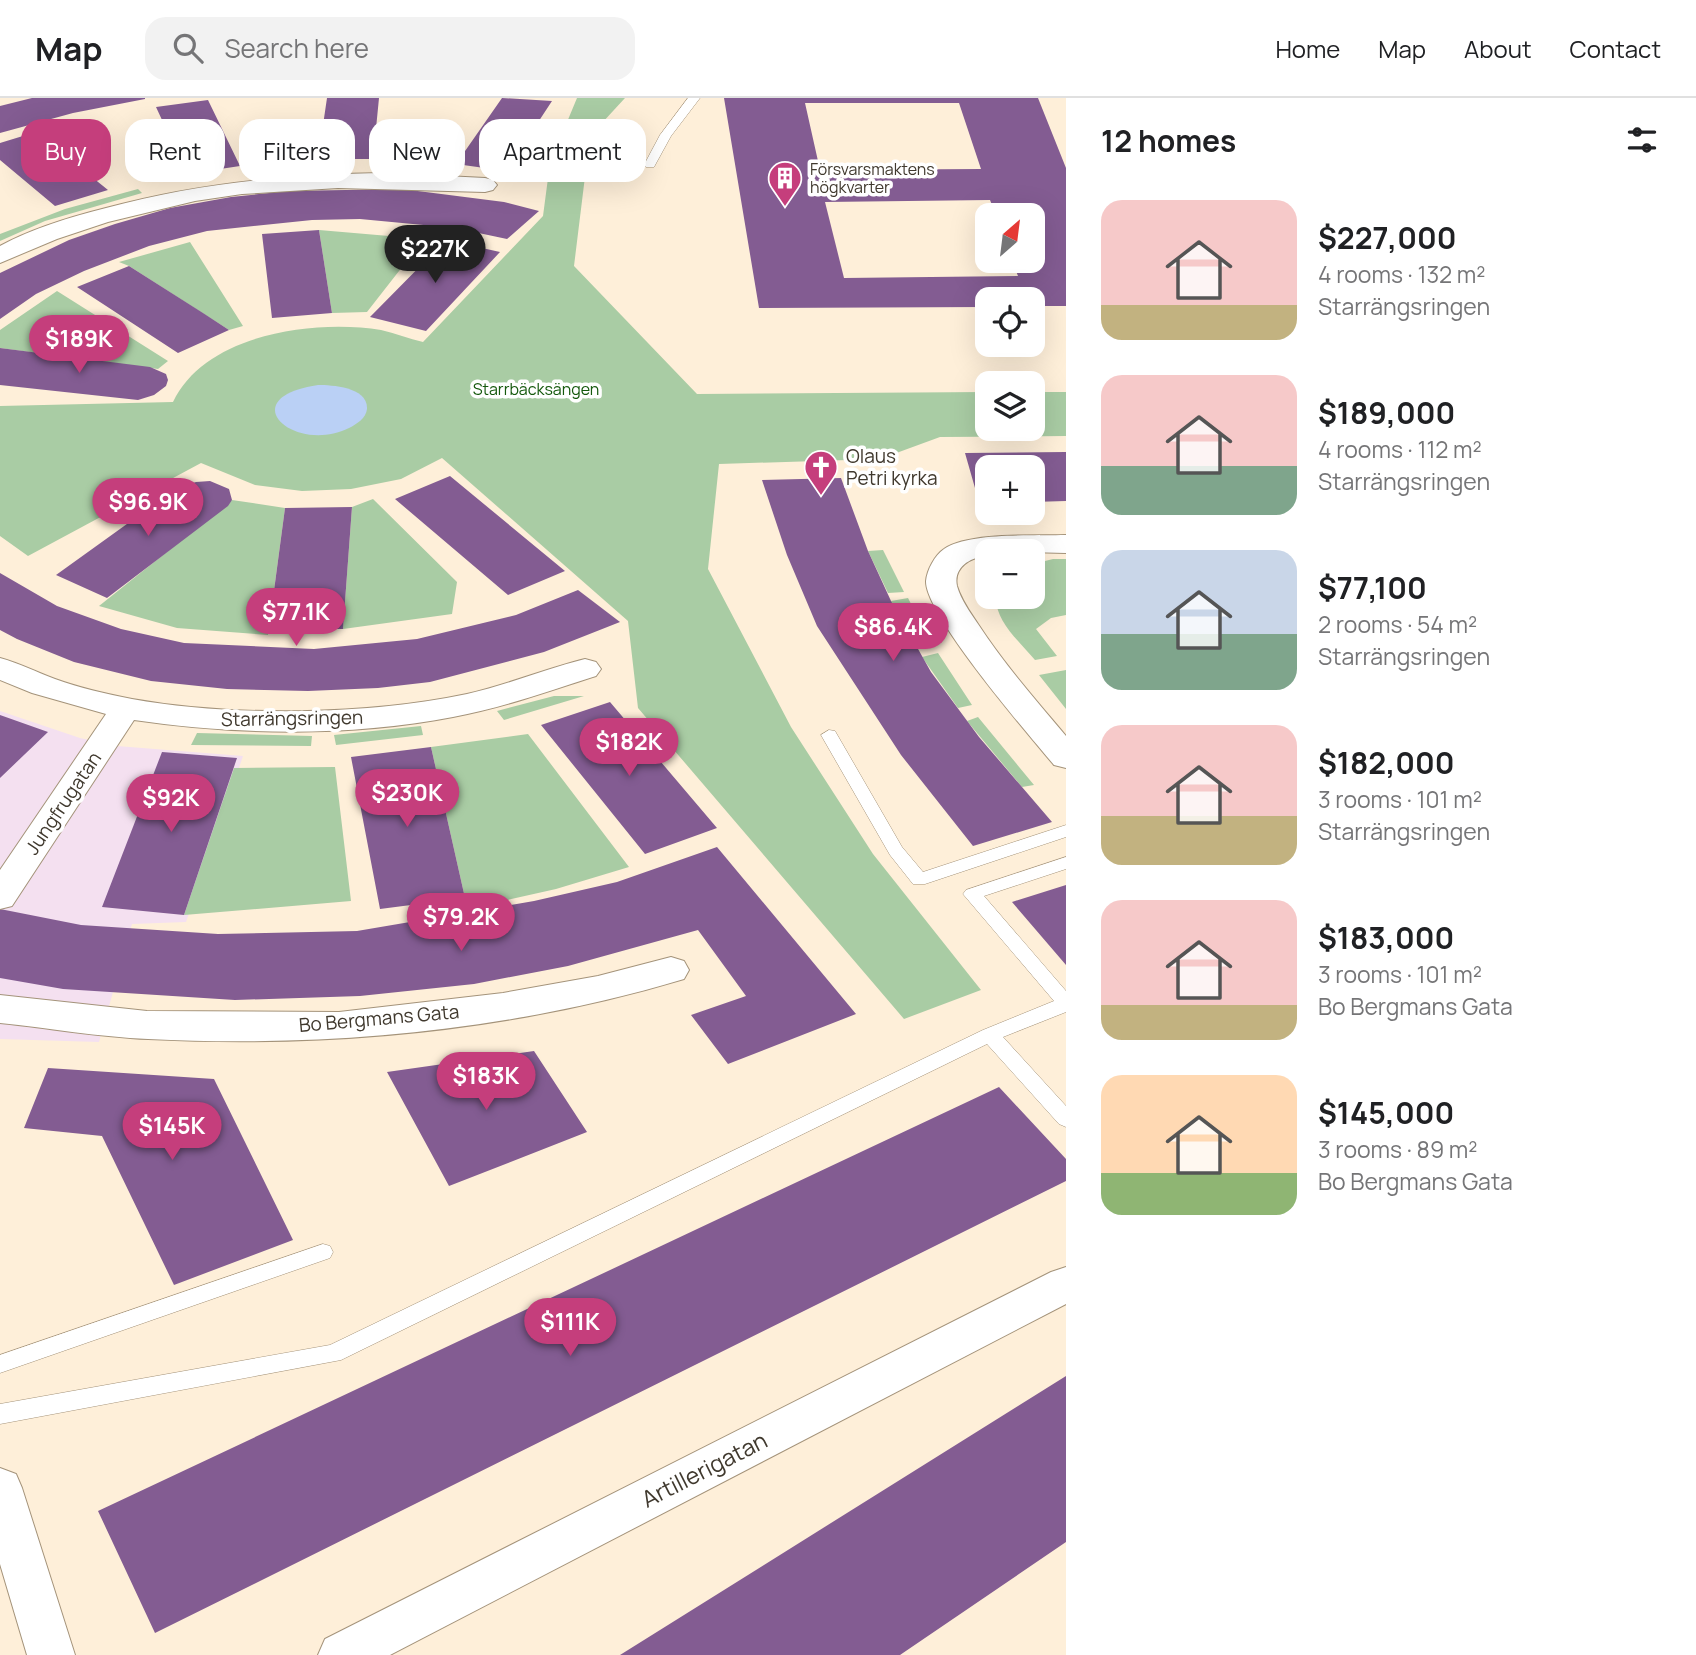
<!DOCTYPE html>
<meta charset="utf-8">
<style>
body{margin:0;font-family:Manrope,sans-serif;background:#f2f2f2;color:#202124;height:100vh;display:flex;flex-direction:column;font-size:26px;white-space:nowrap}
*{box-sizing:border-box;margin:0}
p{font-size:23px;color:#757577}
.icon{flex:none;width:38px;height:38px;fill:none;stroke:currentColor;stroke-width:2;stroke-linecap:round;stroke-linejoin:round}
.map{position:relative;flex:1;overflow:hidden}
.sheet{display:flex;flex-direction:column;background:#fff;width:630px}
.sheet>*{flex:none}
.hud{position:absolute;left:21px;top:21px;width:665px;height:63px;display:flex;gap:14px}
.needle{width:46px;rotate:28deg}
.controls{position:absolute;left:975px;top:105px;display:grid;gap:14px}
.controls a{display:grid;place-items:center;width:70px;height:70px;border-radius:14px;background:#fff;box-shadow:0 7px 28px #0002;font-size:35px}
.price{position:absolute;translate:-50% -60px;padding:0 16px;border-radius:24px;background:#c53e7c;color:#fff;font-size:23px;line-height:46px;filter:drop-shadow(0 2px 4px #0008)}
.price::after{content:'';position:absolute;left:50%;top:42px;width:21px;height:16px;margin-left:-10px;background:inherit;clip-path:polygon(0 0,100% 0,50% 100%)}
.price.selected{background:#222;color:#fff}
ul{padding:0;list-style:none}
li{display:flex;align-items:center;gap:21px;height:175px;padding:0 35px}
li span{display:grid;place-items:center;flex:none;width:196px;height:140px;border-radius:21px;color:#555}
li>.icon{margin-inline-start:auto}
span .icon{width:84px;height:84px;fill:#fffc;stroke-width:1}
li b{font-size:30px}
h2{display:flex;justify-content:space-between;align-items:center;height:84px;padding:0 35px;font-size:30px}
.tag{padding:0 24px;border-radius:21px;background:#fff;box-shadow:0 7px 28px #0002;font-size:24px;line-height:63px}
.tag.selected{background:#c53e7c;color:#fff}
header{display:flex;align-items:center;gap:42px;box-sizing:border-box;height:98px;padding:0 35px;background:#fff;border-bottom:2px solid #e0e0e0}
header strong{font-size:33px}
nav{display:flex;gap:38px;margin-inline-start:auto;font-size:24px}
.search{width:490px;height:63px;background:#f2f2f2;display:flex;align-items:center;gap:18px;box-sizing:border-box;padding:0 24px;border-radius:21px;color:#757577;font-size:26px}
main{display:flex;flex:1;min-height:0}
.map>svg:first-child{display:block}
.commercial{fill:#f4e0f0}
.green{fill:#a9cca4}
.water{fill:#bad0f5}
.building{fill:#835c92;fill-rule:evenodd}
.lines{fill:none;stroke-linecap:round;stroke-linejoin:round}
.service-casing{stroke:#a4937a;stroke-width:1}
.minor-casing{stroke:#a4937a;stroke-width:2}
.service{fill:#fff;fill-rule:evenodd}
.minor{fill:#fff;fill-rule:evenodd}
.labels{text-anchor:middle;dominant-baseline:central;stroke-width:7;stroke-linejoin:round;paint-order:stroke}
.far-poi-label{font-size:16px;fill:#40392e;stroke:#fff;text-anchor:start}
.far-park-label{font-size:16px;fill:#15590d;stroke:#fff}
.poi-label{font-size:19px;fill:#40392e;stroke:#fff;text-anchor:start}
.street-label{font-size:19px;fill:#40392e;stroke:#fff}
.near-street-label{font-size:23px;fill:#40392e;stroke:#fff}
</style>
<header>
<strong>Map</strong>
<div class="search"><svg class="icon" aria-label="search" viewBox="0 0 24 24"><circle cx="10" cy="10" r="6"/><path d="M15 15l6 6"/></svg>Search here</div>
<nav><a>Home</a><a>Map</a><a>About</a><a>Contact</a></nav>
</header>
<main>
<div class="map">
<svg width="1066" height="1557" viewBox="0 0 1066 1557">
<rect width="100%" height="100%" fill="#feefd9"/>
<path class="commercial" d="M 0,613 L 80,640 L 117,648 L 243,658 L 186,824 L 132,826 L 99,944 L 0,941 Z"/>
<path class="green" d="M 577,0 L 625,0 L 590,38 L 574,168 L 697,296 L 987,294 L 987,331 L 1032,331 L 1033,294 L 1066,294 L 1066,338 L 940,339 L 880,361 L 719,366 L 708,471 L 791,629 L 873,756 L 981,892 L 904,921 L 638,610 L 628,523 L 442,360 L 401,381 L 351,391 L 302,393 L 255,387 L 201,365 L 28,458 L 0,438 L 0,308 L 173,304 C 205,236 314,221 381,232 C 395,235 409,241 423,244 L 543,118 L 550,65 Z
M 138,91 L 142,95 L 45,123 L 0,143 L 0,136 L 65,111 Z
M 319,132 L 424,141 L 367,214 L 332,215 Z
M 190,144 L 243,228 L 229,232 L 129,168 L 119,164 Z
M 57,193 L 168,263 L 158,271 L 0,250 L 0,232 Z
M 373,401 L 457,484 L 452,516 L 343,531 L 352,409 Z
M 232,402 L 285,410 L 268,537 L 177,530 L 99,508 Z
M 883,452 L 904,494 L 888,495 L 868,453 Z
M 1053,461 L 1066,461 L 1066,517 L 1051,520 L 1036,531 L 1057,558 L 1035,562 C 1020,544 995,523 996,499 L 1032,499 L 1033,466 Z
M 908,500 L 932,547 L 917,550 L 891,503 Z
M 938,555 L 972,607 L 958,610 L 922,559 Z
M 1066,572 L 1066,611 L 1039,577 Z
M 554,598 L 584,598 L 504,622 L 497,613 Z
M 978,619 L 1034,687 L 1022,689 L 967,623 Z
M 421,628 L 423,637 L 336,647 L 334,637 Z
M 197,635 L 312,638 L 311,648 L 191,647 Z
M 528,636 L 629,769 L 556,791 L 472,810 L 465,800 L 431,649 Z
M 335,669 L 351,803 L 184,817 L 234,670 Z"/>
<path class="water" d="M 318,287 C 332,287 368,289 367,311 C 366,320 357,326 349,330 C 294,357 231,300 318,287 Z"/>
<path class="building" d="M 32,0 L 145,0 L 145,1 L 73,15 L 0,35 L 0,8 Z
M 327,0 L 379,0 L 373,61 L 318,61 Z
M 502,0 L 552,3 L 506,73 L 456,66 Z
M 724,0 L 1038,0 L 1066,70 L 1066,208 L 1032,208 L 1032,201 L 987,201 L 987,209 L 759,210 ZM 805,5 L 959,5 L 981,71 L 820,72 ZM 990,102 L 996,117 L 1032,117 L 1032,163 L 1012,163 L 1018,178 L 844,180 L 825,104 Z
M 208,2 L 240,68 L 187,76 L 156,9 Z
M 36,34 L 108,92 L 55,108 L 0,62 L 0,45 Z
M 402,91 L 504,104 L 539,113 L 507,141 L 455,130 L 360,121 L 312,122 L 207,133 L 149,148 L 84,173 L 36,196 L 0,221 L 0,175 L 69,142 L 115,126 L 170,110 L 231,99 L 289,93 Z
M 319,132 L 332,215 L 272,220 L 262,136 Z
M 446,142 L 500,154 L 426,233 L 370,219 Z
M 129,168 L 203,215 L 229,232 L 178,255 L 77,189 Z
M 0,250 L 150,269 L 166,276 L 168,282 L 166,288 L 154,297 L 138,302 L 0,287 Z
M 1066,354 L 1066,403 L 1032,404 L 1032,369 L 987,369 L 987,404 L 979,404 L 965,355 Z
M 450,378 L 565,473 L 508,497 L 395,401 Z
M 841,380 L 868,453 L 891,503 L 931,574 L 979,639 L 1052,724 L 973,748 L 901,657 L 817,528 L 787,457 L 762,382 Z
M 210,383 L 229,391 L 232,402 L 228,408 L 107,500 L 56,477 L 177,390 L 196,384 Z
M 352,409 L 343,531 L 269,530 L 285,410 Z
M 0,475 L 57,508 L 121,531 L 184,545 L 314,551 L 417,541 L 516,517 L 578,492 L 620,524 L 544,554 L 430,584 L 378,590 L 308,593 L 227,591 L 151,583 L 74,564 L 17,541 L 0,532 Z
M 610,604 L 717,730 L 645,756 L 541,627 Z
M 0,617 L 48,634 L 0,680 Z
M 431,649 L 465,800 L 380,811 L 351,659 Z
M 162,654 L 237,660 L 184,817 L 102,809 Z
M 717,749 L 856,916 L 728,966 L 691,917 L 746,898 L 698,832 L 568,868 L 474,886 L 360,898 L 235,902 L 63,891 L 0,880 L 0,811 L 81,827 L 218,836 L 357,833 L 534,803 L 617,784 Z
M 1066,787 L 1066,867 L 1012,804 Z
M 534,953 L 587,1034 L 449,1088 L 387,974 Z
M 48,970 L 214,981 L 293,1142 L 174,1187 L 102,1038 L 24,1030 Z
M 999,989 L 1066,1061 L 1066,1083 L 155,1535 L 98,1413 Z
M 1066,1278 L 1066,1444 L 900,1557 L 620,1557 Z"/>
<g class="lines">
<defs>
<path id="service" d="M 688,0 L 700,0 L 671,38 L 654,69 L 646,69 L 644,67 L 660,37 Z
M 829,632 L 835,633 L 902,749 L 923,774 L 1066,727 L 1066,739 L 925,786 L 913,786 L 890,757 L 821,637 Z
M 1066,759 L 1066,771 L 984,798 L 1066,893 L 1066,914 L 1003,939 L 1066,1008 L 1066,1029 L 1059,1026 L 987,946 L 341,1262 L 0,1326 L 0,1306 L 330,1247 L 983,932 L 1054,903 L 963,796 L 966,792 Z
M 323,1146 L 330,1148 L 333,1154 L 330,1160 L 0,1275 L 0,1257 Z"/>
<path id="minor" d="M 386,75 L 485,80 L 493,82 L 497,87 L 493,92 L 485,94 L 338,90 L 242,96 L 195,103 L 108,124 L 57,141 L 0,165 L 0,148 C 33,130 70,119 106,110 C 198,85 290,76 386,75 Z
M 1066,437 L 1066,455 L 987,453 L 987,458 C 971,459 953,469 957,488 C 961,502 970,514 978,526 C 1004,566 1035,601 1066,638 L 1066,670 L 1054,667 C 1029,637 925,517 926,483 C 927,472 935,457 944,451 C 968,434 1036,438 1066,437 Z
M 0,560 C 19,565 36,574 55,581 C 80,590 106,596 132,601 C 232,619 368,617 467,596 C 507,587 545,571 585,561 L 596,564 L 601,571 L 596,578 C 549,593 502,610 453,619 C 351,639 237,637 134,622 L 12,808 L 0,811 L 0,772 L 106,616 L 32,595 L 0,582 Z
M 671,859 L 684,863 L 689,872 L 684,881 C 511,933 327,950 148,941 C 99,939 49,930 0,925 L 0,897 L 147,913 L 339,914 L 503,895 L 598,878 Z
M 1066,1169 L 1066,1206 L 390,1557 L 318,1557 L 325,1541 L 1051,1174 Z
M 0,1370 L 16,1376 L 22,1390 L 75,1557 L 27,1557 L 0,1466 Z"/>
</defs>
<use href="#service" class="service-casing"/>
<use href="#minor" class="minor-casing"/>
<use href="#service" class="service"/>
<use href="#minor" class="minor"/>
</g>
<defs>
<symbol id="building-pin" viewBox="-11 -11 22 30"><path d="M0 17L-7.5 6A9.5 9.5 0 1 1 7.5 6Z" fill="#c53e7c" stroke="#fff"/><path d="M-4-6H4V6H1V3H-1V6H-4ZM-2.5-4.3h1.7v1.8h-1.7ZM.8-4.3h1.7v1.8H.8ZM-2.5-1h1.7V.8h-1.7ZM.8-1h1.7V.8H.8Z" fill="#fff"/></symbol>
<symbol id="church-pin" viewBox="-11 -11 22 30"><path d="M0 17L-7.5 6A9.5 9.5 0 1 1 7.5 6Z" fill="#c53e7c" stroke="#fff"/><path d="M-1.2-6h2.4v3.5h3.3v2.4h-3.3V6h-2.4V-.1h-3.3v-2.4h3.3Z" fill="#fff"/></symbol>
</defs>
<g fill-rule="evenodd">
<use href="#building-pin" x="766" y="61" width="38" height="52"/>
<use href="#church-pin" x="802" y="350" width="38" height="52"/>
</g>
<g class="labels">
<g class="far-poi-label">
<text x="810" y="71">Försvarsmaktens<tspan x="810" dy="18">högkvarter</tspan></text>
</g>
<g class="far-park-label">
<text x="536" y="291">Starrbäcksängen</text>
</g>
<g class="poi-label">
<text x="846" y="358">Olaus<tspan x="846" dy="22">Petri kyrka</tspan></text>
</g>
<g class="street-label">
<text transform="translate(292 620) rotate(-1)">Starrängsringen</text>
<text transform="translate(63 705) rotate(-56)">Jungfrugatan</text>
<text transform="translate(379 920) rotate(-5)">Bo Bergmans Gata</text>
</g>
<g class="near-street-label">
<text transform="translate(704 1371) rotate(-27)">Artillerigatan</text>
</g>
</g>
</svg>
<div class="controls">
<a><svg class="needle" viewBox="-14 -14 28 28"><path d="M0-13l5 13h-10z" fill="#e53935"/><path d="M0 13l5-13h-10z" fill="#757577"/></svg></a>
<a><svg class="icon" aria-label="locate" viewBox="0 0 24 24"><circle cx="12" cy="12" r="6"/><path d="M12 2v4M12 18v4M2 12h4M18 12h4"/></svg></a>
<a><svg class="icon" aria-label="layers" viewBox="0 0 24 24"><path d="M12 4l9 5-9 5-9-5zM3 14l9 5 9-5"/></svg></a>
<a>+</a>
<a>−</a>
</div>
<b class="price selected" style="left:435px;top:187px">$227K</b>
<b class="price" style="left:79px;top:277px">$189K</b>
<b class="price" style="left:148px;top:440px">$96.9K</b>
<b class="price" style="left:296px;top:550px">$77.1K</b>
<b class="price" style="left:893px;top:565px">$86.4K</b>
<b class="price" style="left:629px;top:680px">$182K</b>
<b class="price" style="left:407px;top:731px">$230K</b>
<b class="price" style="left:171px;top:736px">$92K</b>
<b class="price" style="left:461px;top:855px">$79.2K</b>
<b class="price" style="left:486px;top:1014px">$183K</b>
<b class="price" style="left:172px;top:1064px">$145K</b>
<b class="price" style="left:570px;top:1260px">$111K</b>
<div class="hud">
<a class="tag selected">Buy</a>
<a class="tag">Rent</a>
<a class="tag">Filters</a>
<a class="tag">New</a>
<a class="tag">Apartment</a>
</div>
</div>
<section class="sheet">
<h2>12 homes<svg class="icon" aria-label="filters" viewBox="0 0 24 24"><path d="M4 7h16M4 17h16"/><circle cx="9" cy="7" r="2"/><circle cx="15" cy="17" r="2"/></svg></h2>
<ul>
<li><span style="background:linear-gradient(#f6c9c9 75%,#c2b280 0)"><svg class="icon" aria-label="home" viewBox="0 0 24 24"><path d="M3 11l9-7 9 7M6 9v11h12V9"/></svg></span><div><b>$227,000</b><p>4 rooms · 132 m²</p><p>Starrängsringen</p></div></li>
<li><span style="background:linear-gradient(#f6c9c9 65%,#7fa58c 0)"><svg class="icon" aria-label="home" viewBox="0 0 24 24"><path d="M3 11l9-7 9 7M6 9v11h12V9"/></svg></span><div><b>$189,000</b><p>4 rooms · 112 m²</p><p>Starrängsringen</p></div></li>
<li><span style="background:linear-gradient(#c9d6e8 60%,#7fa58c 0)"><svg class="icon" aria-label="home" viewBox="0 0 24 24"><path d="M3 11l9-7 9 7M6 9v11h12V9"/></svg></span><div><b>$77,100</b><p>2 rooms · 54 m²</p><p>Starrängsringen</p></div></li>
<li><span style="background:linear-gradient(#f6c9c9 65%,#c2b280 0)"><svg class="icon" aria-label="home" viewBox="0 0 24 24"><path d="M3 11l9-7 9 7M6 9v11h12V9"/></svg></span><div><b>$182,000</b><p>3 rooms · 101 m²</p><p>Starrängsringen</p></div></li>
<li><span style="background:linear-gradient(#f6c9c9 75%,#c2b280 0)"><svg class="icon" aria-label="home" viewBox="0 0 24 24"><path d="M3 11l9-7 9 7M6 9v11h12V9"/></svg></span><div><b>$183,000</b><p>3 rooms · 101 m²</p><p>Bo Bergmans Gata</p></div></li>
<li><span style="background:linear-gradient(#ffd9b3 70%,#8fb573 0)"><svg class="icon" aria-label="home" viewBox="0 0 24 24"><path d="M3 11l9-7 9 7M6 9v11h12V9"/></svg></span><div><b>$145,000</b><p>3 rooms · 89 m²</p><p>Bo Bergmans Gata</p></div></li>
</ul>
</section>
</main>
